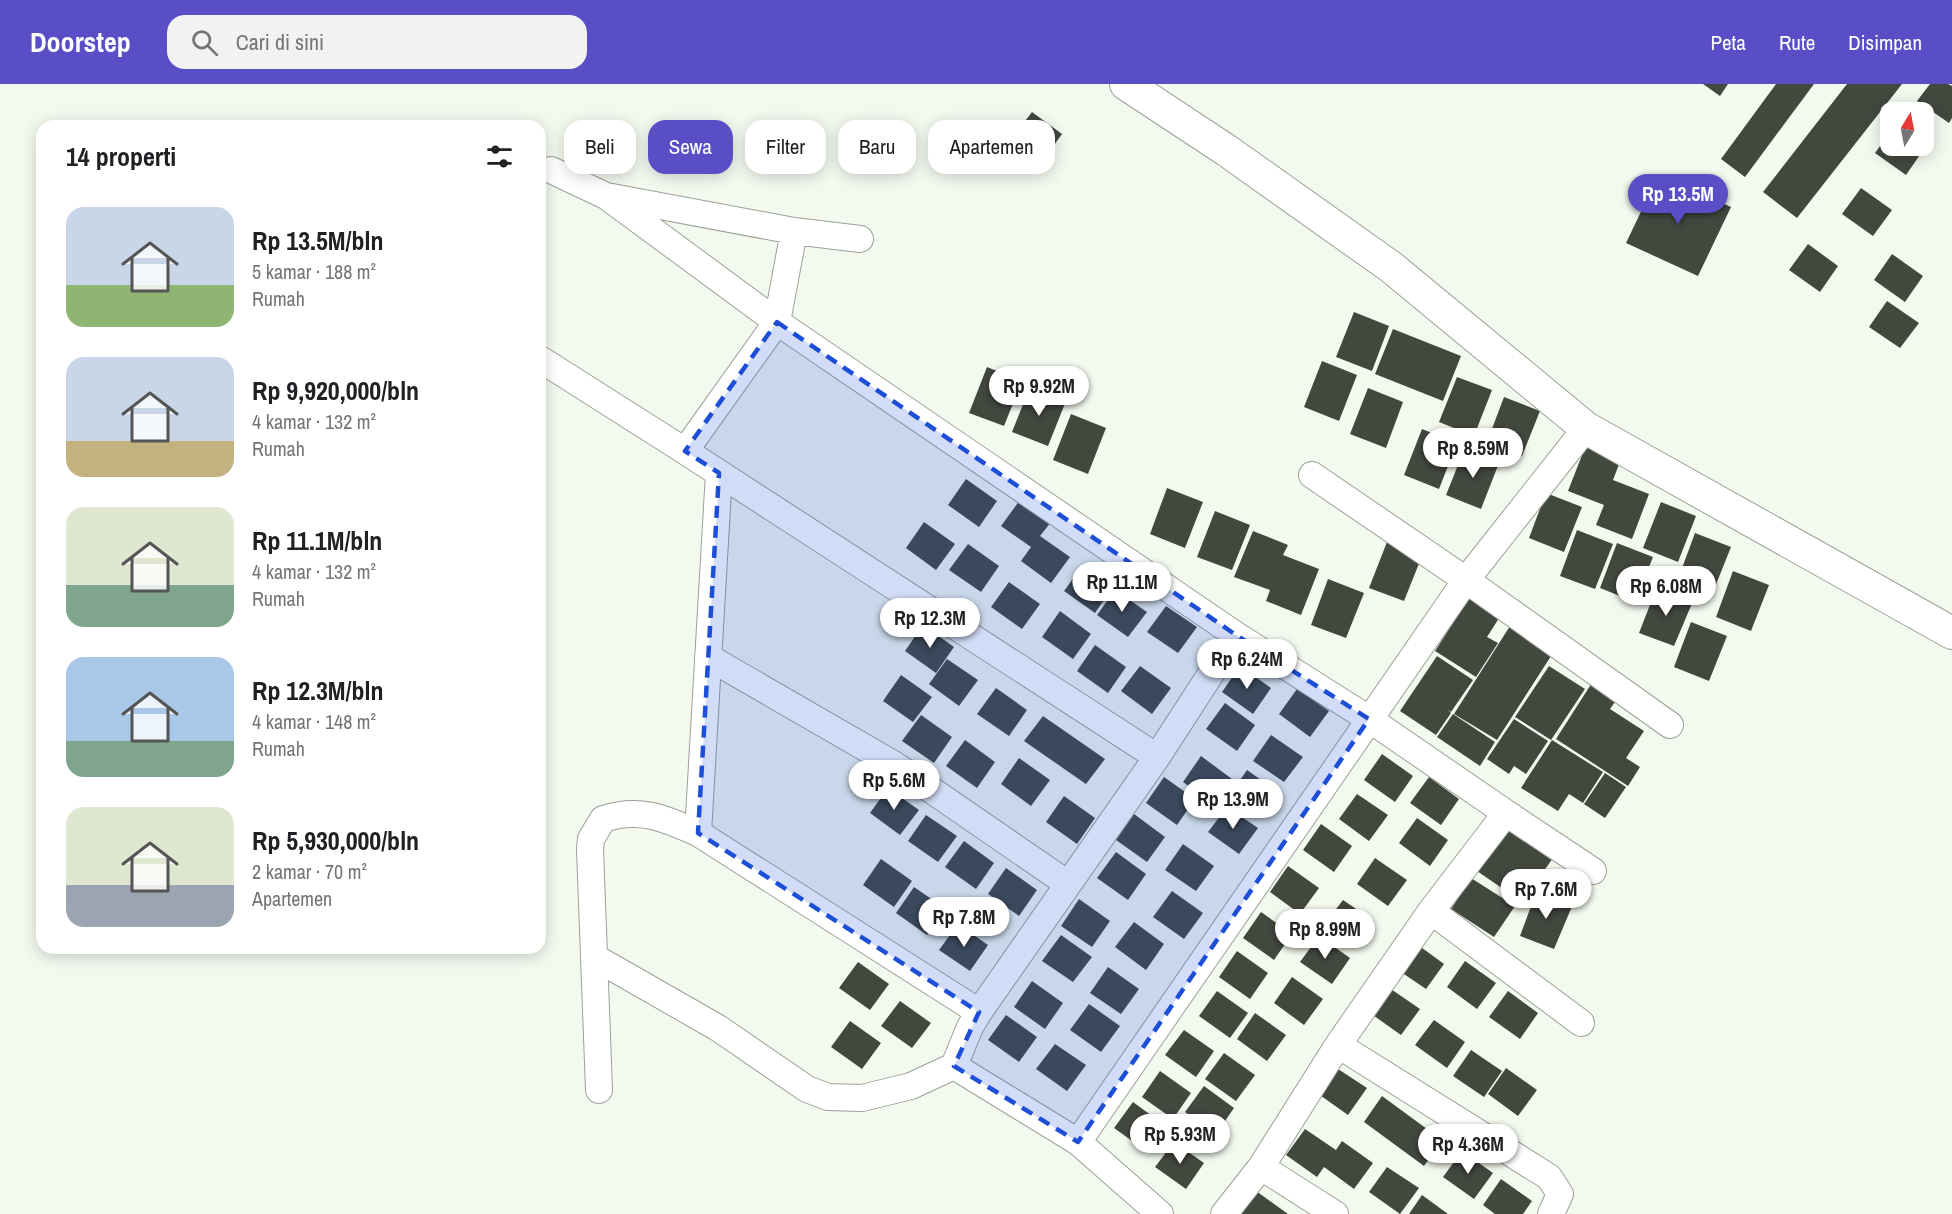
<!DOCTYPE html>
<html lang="id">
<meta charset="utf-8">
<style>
body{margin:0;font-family:"Archivo Narrow",sans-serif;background:#f2f2f2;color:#202124;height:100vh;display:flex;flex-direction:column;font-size:22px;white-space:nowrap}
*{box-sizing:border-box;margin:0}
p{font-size:20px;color:#757577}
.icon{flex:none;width:33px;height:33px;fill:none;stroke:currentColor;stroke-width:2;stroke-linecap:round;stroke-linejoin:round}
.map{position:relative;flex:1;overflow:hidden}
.panel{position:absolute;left:36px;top:36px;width:510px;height:834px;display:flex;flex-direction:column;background:#fff;border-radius:18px;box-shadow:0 3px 15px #0003}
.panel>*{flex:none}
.hud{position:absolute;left:564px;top:36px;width:570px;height:54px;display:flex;gap:12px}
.needle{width:39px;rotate:10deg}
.tools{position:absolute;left:1880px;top:18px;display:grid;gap:12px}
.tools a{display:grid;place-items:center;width:54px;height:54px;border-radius:12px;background:#fff;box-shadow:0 3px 15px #0003;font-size:30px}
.price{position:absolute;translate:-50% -51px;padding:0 14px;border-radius:21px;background:#fff;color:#222;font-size:20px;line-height:39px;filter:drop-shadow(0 2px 3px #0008)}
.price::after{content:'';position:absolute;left:50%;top:36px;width:18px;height:14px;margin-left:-9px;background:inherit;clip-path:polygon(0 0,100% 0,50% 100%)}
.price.on{background:#5a4ec6;color:#fff}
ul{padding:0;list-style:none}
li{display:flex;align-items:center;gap:18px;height:150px;padding:0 30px}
li span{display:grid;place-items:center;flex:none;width:168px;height:120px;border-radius:18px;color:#555}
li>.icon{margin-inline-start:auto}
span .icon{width:72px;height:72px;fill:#fffc;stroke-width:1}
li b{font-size:26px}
h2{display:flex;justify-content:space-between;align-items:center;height:72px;padding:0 30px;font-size:26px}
.pill{padding:0 21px;border-radius:18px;background:#fff;box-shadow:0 3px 15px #0003;font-size:21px;line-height:54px}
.pill.on{background:#5a4ec6;color:#fff}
header{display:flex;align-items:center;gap:36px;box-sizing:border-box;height:84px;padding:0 30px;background:#5a4ec6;color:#fff}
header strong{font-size:28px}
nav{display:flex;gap:33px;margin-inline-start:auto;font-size:21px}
.search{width:420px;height:54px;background:#f2f2f2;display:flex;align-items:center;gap:15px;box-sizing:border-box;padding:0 21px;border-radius:18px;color:#757577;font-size:22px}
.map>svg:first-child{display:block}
.building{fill:#43483f}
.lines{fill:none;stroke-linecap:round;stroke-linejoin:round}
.minor-casing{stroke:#9ba197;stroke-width:28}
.tertiary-casing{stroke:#9ba197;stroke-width:34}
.minor{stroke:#fff;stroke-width:26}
.tertiary{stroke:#fff;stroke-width:32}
.marked{fill:#1d4ed8;fill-opacity:0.2;stroke:#1d4ed8;stroke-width:4.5;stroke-dasharray:12 8;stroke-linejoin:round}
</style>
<header>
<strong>Doorstep</strong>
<div class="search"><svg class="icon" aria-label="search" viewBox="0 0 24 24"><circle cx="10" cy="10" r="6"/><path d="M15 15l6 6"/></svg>Cari di sini</div>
<nav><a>Peta</a><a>Rute</a><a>Disimpan</a></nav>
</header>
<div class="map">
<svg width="1952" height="1130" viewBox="0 0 1952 1130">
<rect width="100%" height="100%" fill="#f3f9ef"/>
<path class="building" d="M 1703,0 L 1728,0 L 1720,12 Z
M 1776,0 L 1814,0 L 1745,93 L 1721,75 Z
M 1847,0 L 1902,0 L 1797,134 L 1763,108 Z
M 1930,0 L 1948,0 L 1952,2 L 1952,34 L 1949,39 L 1917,17 Z
M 1032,28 L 1062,50 L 1044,75 L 1013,53 Z
M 1890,48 L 1890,62 L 1919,62 L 1924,65 L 1906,91 L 1875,69 Z
M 1659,90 L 1731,123 L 1698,192 L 1626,159 Z
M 1861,104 L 1892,126 L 1873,152 L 1842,130 Z
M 1808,160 L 1838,182 L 1820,208 L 1789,186 Z
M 1892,170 L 1923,192 L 1905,218 L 1874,196 Z
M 1887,217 L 1919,239 L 1900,264 L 1869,243 Z
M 1354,228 L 1389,242 L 1372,287 L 1336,273 Z
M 1393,245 L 1461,272 L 1443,317 L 1375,290 Z
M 1322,277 L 1357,291 L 1339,337 L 1304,323 Z
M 987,283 L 1022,297 L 1004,342 L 969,329 Z
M 1457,293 L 1492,306 L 1474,352 L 1439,338 Z
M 1030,303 L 1066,317 L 1048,362 L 1012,348 Z
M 1368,304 L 1403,318 L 1386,364 L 1350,350 Z
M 1504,313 L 1540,327 L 1522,372 L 1487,358 Z
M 1071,330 L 1106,344 L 1088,390 L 1053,376 Z
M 1422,345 L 1457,359 L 1439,405 L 1404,391 Z
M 1586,361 L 1621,375 L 1613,396 L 1649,410 L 1632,455 L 1596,441 L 1604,421 L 1568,407 Z
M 1464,366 L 1499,379 L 1481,425 L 1446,411 Z
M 966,395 L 997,417 L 979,443 L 948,421 Z
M 1167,404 L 1203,418 L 1185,464 L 1150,450 Z
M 1546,409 L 1582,423 L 1564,468 L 1529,454 Z
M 1020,416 L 1051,438 L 1040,452 L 1070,473 L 1051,499 L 1021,477 L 1031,463 L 1001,442 Z
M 1661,418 L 1696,432 L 1678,478 L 1643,464 Z
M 1215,427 L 1250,441 L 1232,486 L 1197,473 Z
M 924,438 L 955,460 L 936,486 L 906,464 Z
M 1577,446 L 1613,460 L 1595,505 L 1560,492 Z
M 1253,447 L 1288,461 L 1283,471 L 1319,485 L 1301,531 L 1266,517 L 1270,506 L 1234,493 Z
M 1695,449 L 1731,463 L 1713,508 L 1678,495 Z
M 1387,458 L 1422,472 L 1404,517 L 1369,504 Z
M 1617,459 L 1653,473 L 1635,518 L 1600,504 Z
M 968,460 L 999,482 L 981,508 L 949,486 Z
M 1083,481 L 1113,503 L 1095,529 L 1064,507 Z
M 1733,487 L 1769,501 L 1751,547 L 1716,533 Z
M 1328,495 L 1364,509 L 1346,554 L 1311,541 Z
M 1009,498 L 1040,520 L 1022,545 L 991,523 Z
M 1657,503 L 1693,517 L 1674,562 L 1639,549 Z
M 1115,506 L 1147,528 L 1128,553 L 1097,531 Z
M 1473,508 L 1503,528 L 1487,553 L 1498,559 L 1476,593 L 1435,567 Z
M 1166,522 L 1197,543 L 1178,569 L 1147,548 Z
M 1060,527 L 1091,550 L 1073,575 L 1042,553 Z
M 1691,538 L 1727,552 L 1709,597 L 1674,583 Z
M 923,541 L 954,563 L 936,589 L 905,567 Z
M 1510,542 L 1553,569 L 1497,656 L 1454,630 Z
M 1095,561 L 1126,583 L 1108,609 L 1077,587 Z
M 1437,572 L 1473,596 L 1451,628 L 1448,626 L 1451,629 L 1436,651 L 1400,627 Z
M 947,575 L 978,596 L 959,622 L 929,600 Z
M 1140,582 L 1171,604 L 1152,630 L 1121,607 Z
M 1240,582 L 1271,604 L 1253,630 L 1222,608 Z
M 1549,582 L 1585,605 L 1551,656 L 1515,633 Z
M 901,591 L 932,613 L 913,638 L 883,617 Z
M 1595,594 L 1620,611 L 1610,625 L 1644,647 L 1626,674 L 1640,683 L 1628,702 L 1556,655 Z
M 996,604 L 1027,626 L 1009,652 L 977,630 Z
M 1297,605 L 1329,627 L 1310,653 L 1279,630 Z
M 1225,619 L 1255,641 L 1237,667 L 1206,645 Z
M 1453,630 L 1495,658 L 1480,682 L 1437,653 Z
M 921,631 L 952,653 L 934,679 L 902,657 Z
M 1043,632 L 1105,675 L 1086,700 L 1024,657 Z
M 1514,635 L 1548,657 L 1526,690 L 1514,682 L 1509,690 L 1487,675 Z
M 1271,651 L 1303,673 L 1284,698 L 1253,677 Z
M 965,656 L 995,678 L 977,704 L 946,682 Z
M 1552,656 L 1603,688 L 1583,719 L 1569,710 L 1558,727 L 1521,704 Z
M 1382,670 L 1413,692 L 1395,718 L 1364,696 Z
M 1201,672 L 1232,695 L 1213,720 L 1183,698 Z
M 1019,674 L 1050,696 L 1031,722 L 1001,700 Z
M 1247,686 L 1278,708 L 1259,734 L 1229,712 Z
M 1605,689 L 1626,703 L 1605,734 L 1584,720 Z
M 1164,693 L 1195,715 L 1177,741 L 1146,719 Z
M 1429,693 L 1459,715 L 1441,741 L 1410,719 Z
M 888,704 L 919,726 L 900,751 L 870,729 Z
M 1357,710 L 1388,731 L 1369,757 L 1339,735 Z
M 1064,712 L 1095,734 L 1077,760 L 1046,738 Z
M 1227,723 L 1258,744 L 1239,770 L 1208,748 Z
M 1134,730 L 1165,753 L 1147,778 L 1116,756 Z
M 926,731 L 957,752 L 938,778 L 908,757 Z
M 1417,734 L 1448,756 L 1430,782 L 1399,759 Z
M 1321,740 L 1352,762 L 1334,788 L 1303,766 Z
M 1507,743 L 1553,774 L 1522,818 L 1477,787 Z
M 964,757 L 994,779 L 976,805 L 945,783 Z
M 1183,760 L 1214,782 L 1196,807 L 1165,786 Z
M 1116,768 L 1146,790 L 1128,816 L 1097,794 Z
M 1375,774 L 1407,796 L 1388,822 L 1357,800 Z
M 881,775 L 912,797 L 894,823 L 863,801 Z
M 1288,782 L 1319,804 L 1300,830 L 1270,808 Z
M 1006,784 L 1037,806 L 1019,832 L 988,810 Z
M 1471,794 L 1515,822 L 1494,853 L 1451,825 Z
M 914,803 L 946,825 L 927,851 L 896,829 Z
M 1537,806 L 1573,820 L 1554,865 L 1520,852 Z
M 1172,807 L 1203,829 L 1184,855 L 1153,833 Z
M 1079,815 L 1110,837 L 1092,863 L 1061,842 Z
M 1343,816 L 1374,837 L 1355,863 L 1324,841 Z
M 1261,828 L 1292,850 L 1274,876 L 1243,854 Z
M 1134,838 L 1164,860 L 1146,886 L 1115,863 Z
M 958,840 L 988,861 L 970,887 L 939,866 Z
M 1061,851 L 1092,873 L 1073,898 L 1042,877 Z
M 1319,852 L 1350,874 L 1332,900 L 1300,878 Z
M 1414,858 L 1444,880 L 1426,905 L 1395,884 Z
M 1237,867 L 1268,889 L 1250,915 L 1219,893 Z
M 1465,877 L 1496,899 L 1477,925 L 1447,903 Z
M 858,878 L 889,900 L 870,926 L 839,904 Z
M 1108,883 L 1139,905 L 1121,930 L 1090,909 Z
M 1292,893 L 1323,915 L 1304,941 L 1274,919 Z
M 1032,897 L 1063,919 L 1045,945 L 1014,923 Z
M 1388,903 L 1420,925 L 1401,951 L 1370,929 Z
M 1217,907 L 1248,929 L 1230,954 L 1199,932 Z
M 1508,907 L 1538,929 L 1520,955 L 1489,933 Z
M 900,917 L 931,939 L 912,964 L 881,942 Z
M 1089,920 L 1120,942 L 1101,968 L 1070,946 Z
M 1255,929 L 1286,951 L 1267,977 L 1237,955 Z
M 1006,931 L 1037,953 L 1019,978 L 988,956 Z
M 1434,936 L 1465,958 L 1447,984 L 1415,961 Z
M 850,937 L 881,959 L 862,985 L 831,963 Z
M 1184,946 L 1214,967 L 1196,993 L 1165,971 Z
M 1055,960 L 1086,981 L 1067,1007 L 1036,985 Z
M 1471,966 L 1502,987 L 1484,1013 L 1453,992 Z
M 1224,969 L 1255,991 L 1236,1017 L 1205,995 Z
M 1335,983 L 1367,1004 L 1348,1031 L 1317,1009 Z
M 1506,984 L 1537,1006 L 1518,1032 L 1488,1010 Z
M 1160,987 L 1191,1009 L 1173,1035 L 1142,1013 Z
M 1204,1002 L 1234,1024 L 1216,1050 L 1185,1028 Z
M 1382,1012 L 1442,1056 L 1424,1082 L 1364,1038 Z
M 1133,1018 L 1163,1040 L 1145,1066 L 1114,1044 Z
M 1305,1045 L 1336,1066 L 1342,1057 L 1373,1079 L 1354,1105 L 1324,1083 L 1317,1093 L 1286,1071 Z
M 1174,1058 L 1204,1079 L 1186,1105 L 1155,1083 Z
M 1462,1067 L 1493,1089 L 1474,1115 L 1443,1093 Z
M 1387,1083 L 1419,1104 L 1400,1130 L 1369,1108 Z
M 1501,1095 L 1532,1117 L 1523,1130 L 1495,1130 L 1483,1121 Z
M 1256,1107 L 1288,1130 L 1240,1130 Z
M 1422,1111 L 1448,1130 L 1409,1130 Z"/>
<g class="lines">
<defs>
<path id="minor" d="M 551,86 L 606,112 L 777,238 L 1236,551 L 1369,635 L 1506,729 L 1431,827 L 1338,961 L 1261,1083 L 1224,1130
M 612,113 L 794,147 L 860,155
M 794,147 L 777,238 L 685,367 L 1157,673
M 540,275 L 685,367
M 719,389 L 698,749 L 979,928
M 1312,391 L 1466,496 L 1670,641
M 1236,551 L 1157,673 L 979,928 L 970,943 L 954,982 L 1078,1058 L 1466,496 L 1586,344
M 708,573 L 895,681 L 1068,800
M 1506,729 L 1593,787
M 1431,827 L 1581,939
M 594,873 L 718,944 L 807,1005 L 828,1013 L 862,1014 L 911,1002 L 954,982
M 1338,961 L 1549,1093 L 1560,1110 L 1551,1130
M 599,1006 L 590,765 L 591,755 L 603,735 C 640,723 664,734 698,749
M 1078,1058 L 1160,1130
M 1261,1083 L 1335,1130"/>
<path id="tertiary" d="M 1126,0 L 1226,66 L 1391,183 L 1586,344 L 1952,549"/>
</defs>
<use href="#minor" class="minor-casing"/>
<use href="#tertiary" class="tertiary-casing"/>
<use href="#minor" class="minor"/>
<use href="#tertiary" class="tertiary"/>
</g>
<path class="marked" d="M 777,238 L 1236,551 L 1369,635 L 1078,1058 L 954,982 L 979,928 L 698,749 L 719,389 L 685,367 Z"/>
</svg>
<div class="tools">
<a><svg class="needle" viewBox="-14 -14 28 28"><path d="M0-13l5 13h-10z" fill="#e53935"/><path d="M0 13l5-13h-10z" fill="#757577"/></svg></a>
</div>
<b class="price on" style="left:1678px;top:141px">Rp 13.5M</b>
<b class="price" style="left:1039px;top:333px">Rp 9.92M</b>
<b class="price" style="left:1473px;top:395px">Rp 8.59M</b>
<b class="price" style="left:1122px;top:529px">Rp 11.1M</b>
<b class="price" style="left:1666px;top:533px">Rp 6.08M</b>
<b class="price" style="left:930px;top:565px">Rp 12.3M</b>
<b class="price" style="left:1247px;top:606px">Rp 6.24M</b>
<b class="price" style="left:894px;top:727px">Rp 5.6M</b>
<b class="price" style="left:1233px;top:746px">Rp 13.9M</b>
<b class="price" style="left:1546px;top:836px">Rp 7.6M</b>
<b class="price" style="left:964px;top:864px">Rp 7.8M</b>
<b class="price" style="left:1325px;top:876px">Rp 8.99M</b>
<b class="price" style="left:1180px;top:1081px">Rp 5.93M</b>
<b class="price" style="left:1468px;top:1091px">Rp 4.36M</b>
<div class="hud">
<a class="pill">Beli</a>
<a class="pill on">Sewa</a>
<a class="pill">Filter</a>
<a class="pill">Baru</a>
<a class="pill">Apartemen</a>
</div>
<section class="panel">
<h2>14 properti<svg class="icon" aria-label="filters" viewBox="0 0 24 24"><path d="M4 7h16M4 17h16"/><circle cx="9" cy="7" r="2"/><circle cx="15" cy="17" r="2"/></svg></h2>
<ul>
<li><span style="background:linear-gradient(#c9d6e8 65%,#8fb573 0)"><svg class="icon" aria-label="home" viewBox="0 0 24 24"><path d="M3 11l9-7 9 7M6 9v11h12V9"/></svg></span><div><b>Rp 13.5M/bln</b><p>5 kamar · 188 m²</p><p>Rumah</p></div></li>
<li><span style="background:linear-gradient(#c9d6e8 70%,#c2b280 0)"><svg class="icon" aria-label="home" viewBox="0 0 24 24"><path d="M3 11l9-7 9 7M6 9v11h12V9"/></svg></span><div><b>Rp 9,920,000/bln</b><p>4 kamar · 132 m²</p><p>Rumah</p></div></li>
<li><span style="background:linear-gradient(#dfe7d0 65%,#7fa58c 0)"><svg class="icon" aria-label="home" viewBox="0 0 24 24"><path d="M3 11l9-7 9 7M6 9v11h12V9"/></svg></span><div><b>Rp 11.1M/bln</b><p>4 kamar · 132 m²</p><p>Rumah</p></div></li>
<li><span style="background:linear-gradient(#a9c7e8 70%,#7fa58c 0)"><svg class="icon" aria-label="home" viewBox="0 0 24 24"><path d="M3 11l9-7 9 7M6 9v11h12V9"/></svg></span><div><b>Rp 12.3M/bln</b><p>4 kamar · 148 m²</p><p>Rumah</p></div></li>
<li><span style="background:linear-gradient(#dfe7d0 65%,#9aa5b1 0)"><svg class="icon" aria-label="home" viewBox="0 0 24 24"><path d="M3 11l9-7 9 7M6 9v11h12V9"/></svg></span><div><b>Rp 5,930,000/bln</b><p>2 kamar · 70 m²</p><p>Apartemen</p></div></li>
</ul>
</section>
</div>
